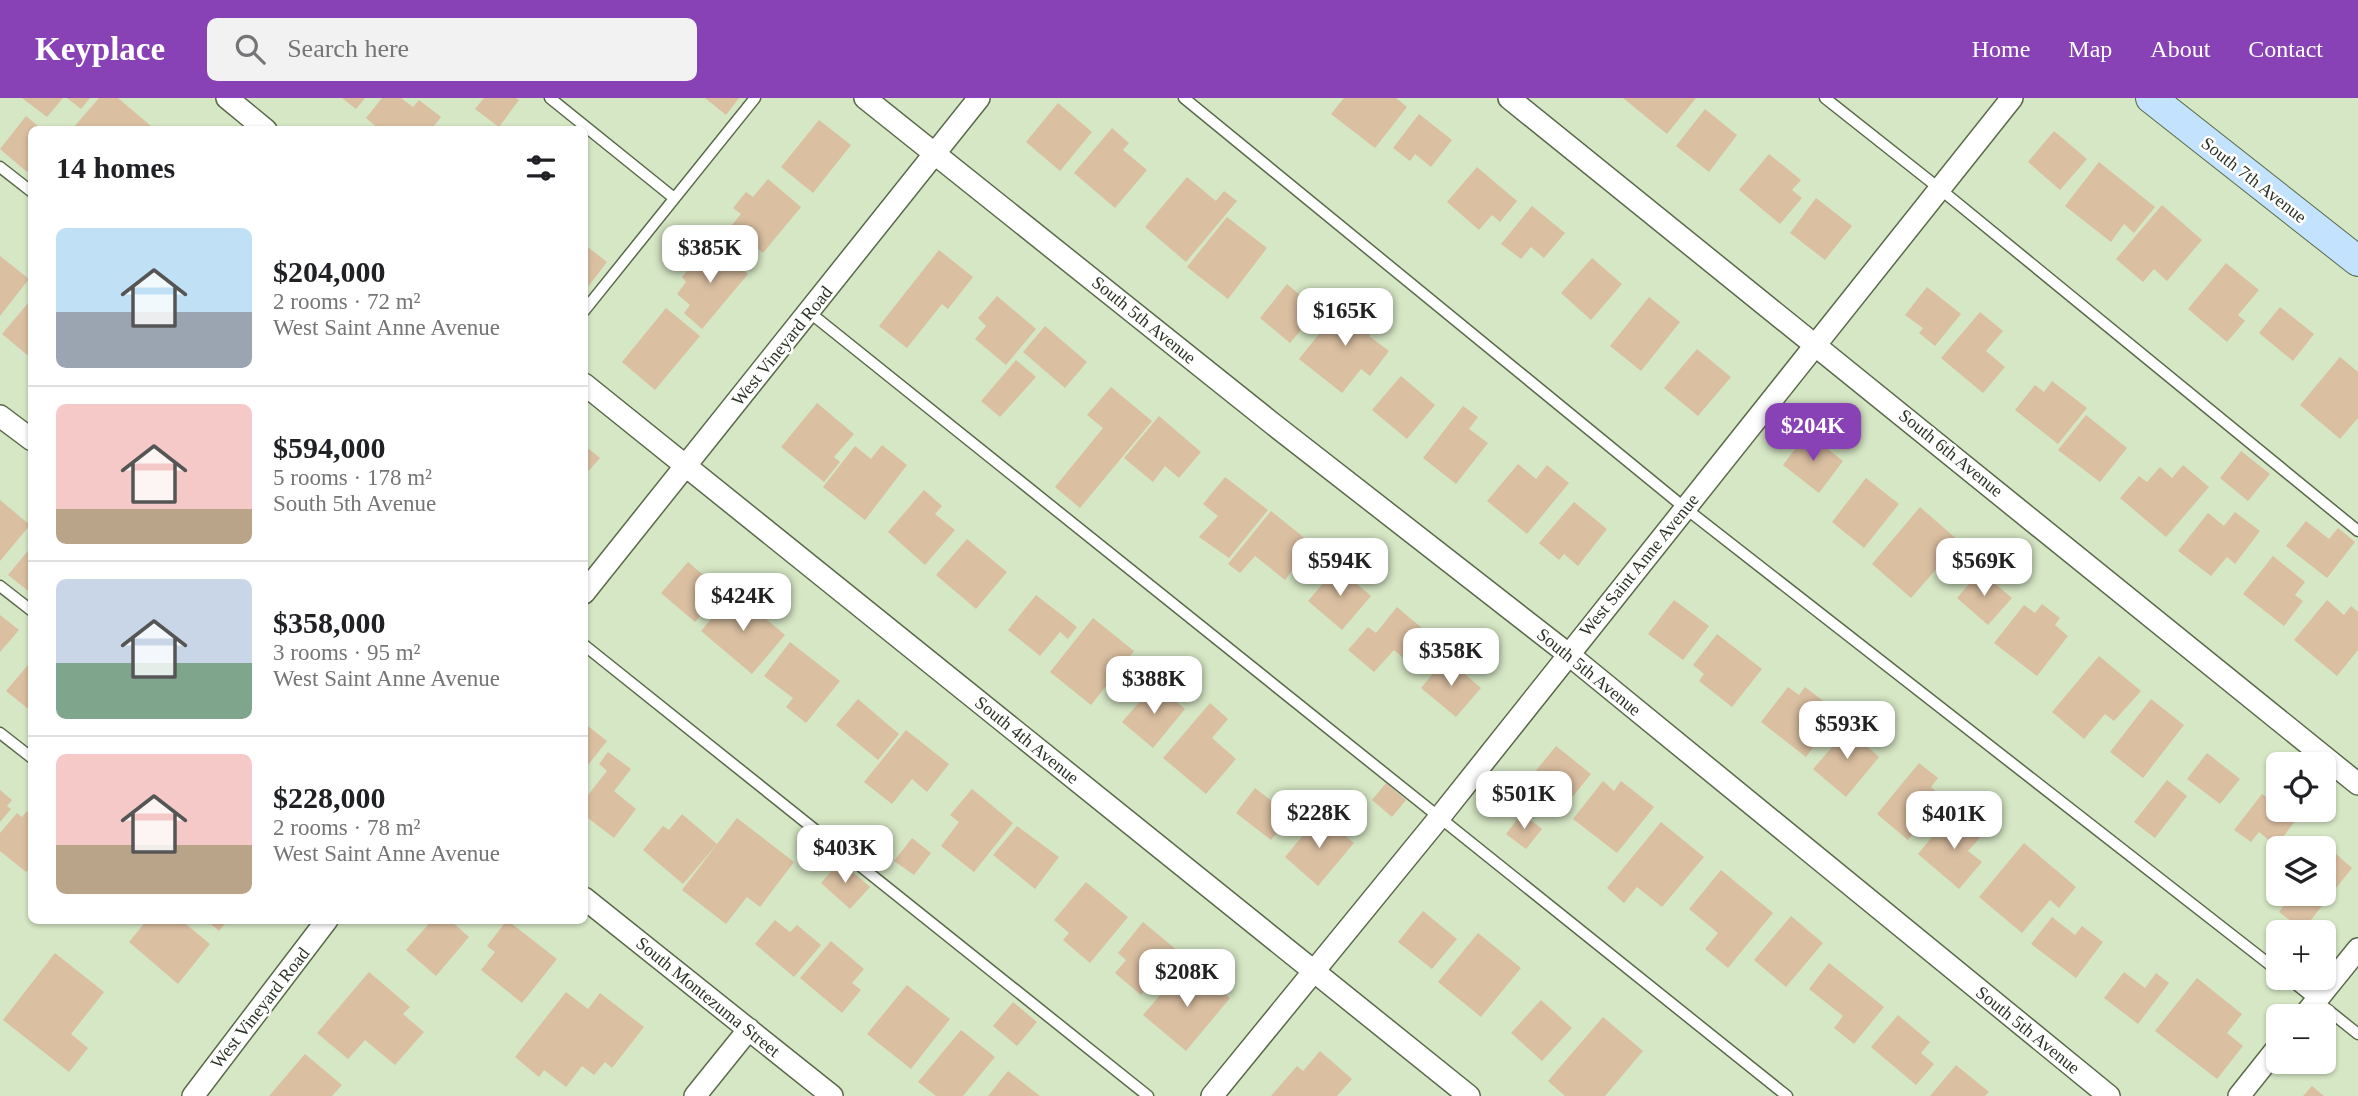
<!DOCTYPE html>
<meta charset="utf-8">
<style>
body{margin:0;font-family:"Times New Roman",serif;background:#f2f2f2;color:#202124;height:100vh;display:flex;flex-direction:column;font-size:26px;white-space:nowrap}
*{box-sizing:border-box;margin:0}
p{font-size:23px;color:#757577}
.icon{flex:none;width:38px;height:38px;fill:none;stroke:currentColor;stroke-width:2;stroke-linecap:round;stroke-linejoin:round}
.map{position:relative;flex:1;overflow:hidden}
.side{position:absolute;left:28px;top:28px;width:560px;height:798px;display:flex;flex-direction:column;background:#fff;border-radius:10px;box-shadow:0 2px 5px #0004}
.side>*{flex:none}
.tools{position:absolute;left:2266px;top:654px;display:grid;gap:14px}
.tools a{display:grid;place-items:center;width:70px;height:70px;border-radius:10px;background:#fff;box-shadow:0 2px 5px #0004;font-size:35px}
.price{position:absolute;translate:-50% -60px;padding:0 16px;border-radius:14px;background:#fff;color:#222;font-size:23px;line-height:46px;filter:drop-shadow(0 2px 4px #0008)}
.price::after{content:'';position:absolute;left:50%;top:42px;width:21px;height:16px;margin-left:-10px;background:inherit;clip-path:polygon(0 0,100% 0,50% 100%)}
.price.current{background:#8842b5;color:#fff}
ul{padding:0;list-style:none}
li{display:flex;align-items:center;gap:21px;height:175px;padding:0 28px}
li+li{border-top:2px solid #e0e0e0}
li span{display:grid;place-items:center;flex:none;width:196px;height:140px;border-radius:10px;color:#555}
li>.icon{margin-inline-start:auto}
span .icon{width:84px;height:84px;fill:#fffc;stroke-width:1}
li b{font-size:30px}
h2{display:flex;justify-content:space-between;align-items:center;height:84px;padding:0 28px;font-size:30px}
header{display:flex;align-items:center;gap:42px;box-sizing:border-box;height:98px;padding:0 35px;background:#8842b5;color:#fff}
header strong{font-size:33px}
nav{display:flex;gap:38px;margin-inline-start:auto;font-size:24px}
.search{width:490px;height:63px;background:#f2f2f2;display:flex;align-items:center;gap:18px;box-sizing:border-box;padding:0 24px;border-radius:10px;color:#757577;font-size:26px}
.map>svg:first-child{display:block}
.building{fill:#dabfa1}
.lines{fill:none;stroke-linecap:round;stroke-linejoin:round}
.lane-casing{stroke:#5a694a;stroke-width:13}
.street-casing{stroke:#5a694a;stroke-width:24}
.secondary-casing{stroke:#5a694a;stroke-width:32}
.lane{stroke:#fff;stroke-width:10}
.street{stroke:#fff;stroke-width:21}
.secondary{stroke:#c3e2fd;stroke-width:30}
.labels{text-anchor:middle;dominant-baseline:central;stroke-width:5;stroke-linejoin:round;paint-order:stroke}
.street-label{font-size:18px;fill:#2c3326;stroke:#fff}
</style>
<header>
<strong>Keyplace</strong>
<div class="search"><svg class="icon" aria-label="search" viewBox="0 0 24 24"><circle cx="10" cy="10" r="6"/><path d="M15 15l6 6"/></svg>Search here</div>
<nav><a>Home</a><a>Map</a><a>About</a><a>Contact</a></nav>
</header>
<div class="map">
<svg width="2358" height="998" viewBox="0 0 2358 998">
<rect width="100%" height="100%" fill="#d6e7c5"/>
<path class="building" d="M 22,0 L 63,0 L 47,19 Z
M 67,0 L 90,0 L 81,11 Z
M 99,0 L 118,0 L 151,28 L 148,32 L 74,32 L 73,30 Z
M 342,0 L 365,0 L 356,11 Z
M 382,0 L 401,0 L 413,9 L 419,2 L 441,19 L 431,32 L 380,32 L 366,20 Z
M 484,0 L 516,0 L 519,2 L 499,29 L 475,11 Z
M 705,0 L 739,0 L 726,17 Z
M 1344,0 L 1396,0 L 1407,9 L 1375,50 L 1331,16 Z
M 1623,0 L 1696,0 L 1667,36 Z
M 1058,5 L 1092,34 L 1060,73 L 1026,44 Z
M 1705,11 L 1737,37 L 1709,74 L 1676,48 Z
M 1419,16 L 1452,42 L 1431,69 L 1415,56 L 1410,63 L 1393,50 Z
M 26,18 L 43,32 L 32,32 L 32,68 L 27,74 L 0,51 Z
M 819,22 L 851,47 L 813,95 L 781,69 Z
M 1112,30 L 1129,45 L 1123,52 L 1147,72 L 1115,110 L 1074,75 Z
M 2054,33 L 2087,61 L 2060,92 L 2028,64 Z
M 1769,56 L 1801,82 L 1792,92 L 1802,100 L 1780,126 L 1739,92 Z
M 2099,64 L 2155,109 L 2134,135 L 2124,126 L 2111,144 L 2065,108 Z
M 1477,69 L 1517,103 L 1500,124 L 1492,117 L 1479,132 L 1447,104 Z
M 1187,79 L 1216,103 L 1224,93 L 1237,103 L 1186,164 L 1145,129 Z
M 768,81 L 801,109 L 763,155 L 731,128 L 741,116 L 733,110 L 746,94 L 753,99 Z
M 1816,100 L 1852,128 L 1825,162 L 1790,135 Z
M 2162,107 L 2202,142 L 2167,183 L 2154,171 L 2143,184 L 2116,161 Z
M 1532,108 L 1565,135 L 1544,160 L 1531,149 L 1521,161 L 1501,146 Z
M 1227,119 L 1267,150 L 1228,201 L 1187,169 Z
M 710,145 L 748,176 L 702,231 L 684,215 L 690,207 L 677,196 L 686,184 L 682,179 Z
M 584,146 L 607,164 L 584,194 Z
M 939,152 L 973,179 L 948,211 L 942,206 L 907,250 L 879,228 Z
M 0,158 L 29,181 L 0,218 Z
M 1592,160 L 1622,186 L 1591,222 L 1561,195 Z
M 2226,165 L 2259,192 L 2238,217 L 2245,223 L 2227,244 L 2188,211 Z
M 1287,186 L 1318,212 L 1290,245 L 1260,220 Z
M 1927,189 L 1961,216 L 1935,248 L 1919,235 L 1923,230 L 1905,217 Z
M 997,198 L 1036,231 L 1006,267 L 975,241 L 986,228 L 978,220 Z
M 1649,199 L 1680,224 L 1641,273 L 1610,248 Z
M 1347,201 L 1378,226 L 1369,238 L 1389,253 L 1370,278 L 1361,271 L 1342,295 L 1299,261 Z
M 29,204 L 32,206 L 32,261 L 2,236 Z
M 2280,209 L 2314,236 L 2293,263 L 2259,235 Z
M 666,210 L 700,238 L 655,292 L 622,264 Z
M 1980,214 L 2003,233 L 1986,253 L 2005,269 L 1983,295 L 1941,260 Z
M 1045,228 L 1087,264 L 1065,290 L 1023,254 Z
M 1697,251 L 1731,279 L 1698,318 L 1664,290 Z
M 2340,259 L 2358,274 L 2358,320 L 2340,341 L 2300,307 Z
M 1016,262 L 1036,279 L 1000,319 L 981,303 Z
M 1401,278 L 1435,307 L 1407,341 L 1372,312 Z
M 2052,283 L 2087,310 L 2058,346 L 2015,312 L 2035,287 L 2044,294 Z
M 1111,289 L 1152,323 L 1080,410 L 1055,389 L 1103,330 L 1087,317 Z
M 817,305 L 854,336 L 834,359 L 840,364 L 824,384 L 781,349 Z
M 1463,308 L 1478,319 L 1469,331 L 1488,345 L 1456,386 L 1423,360 Z
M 2086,317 L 2127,350 L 2100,384 L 2058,352 Z
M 1159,318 L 1201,354 L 1179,380 L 1165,368 L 1153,384 L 1124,360 Z
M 1807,335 L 1843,363 L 1819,395 L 1783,367 Z
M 584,347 L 600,360 L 584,378 Z
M 882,347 L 907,367 L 865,422 L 823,389 L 855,348 L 871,361 Z
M 2241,353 L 2270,376 L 2248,403 L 2220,380 Z
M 1518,366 L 1536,381 L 1547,367 L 1569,385 L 1527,436 L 1487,403 Z
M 2183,367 L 2209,389 L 2166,439 L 2120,400 L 2139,378 L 2147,384 L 2160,369 L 2172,380 Z
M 1225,379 L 1268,412 L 1229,460 L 1199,439 L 1218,418 L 1203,406 Z
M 1866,380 L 1899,406 L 1864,450 L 1832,424 Z
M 924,392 L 942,408 L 935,416 L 955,432 L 925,467 L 888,434 Z
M 0,402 L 30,427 L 0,463 Z
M 1574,404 L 1607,431 L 1578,468 L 1564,456 L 1559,462 L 1539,445 Z
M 1920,409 L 1960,444 L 1911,500 L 1872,466 Z
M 1271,413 L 1312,446 L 1285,482 L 1255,458 L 1240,475 L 1228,466 Z
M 2235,414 L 2260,433 L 2235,466 L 2227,459 L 2211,478 L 2178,453 L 2208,415 L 2224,428 Z
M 2306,423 L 2329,441 L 2338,430 L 2355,444 L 2327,480 L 2286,448 Z
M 967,441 L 1007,474 L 976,511 L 936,477 Z
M 32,448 L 32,496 L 8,477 Z
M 2273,458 L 2305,484 L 2295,497 L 2303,503 L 2284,528 L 2243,496 Z
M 688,464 L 722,493 L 695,524 L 661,495 Z
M 1337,469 L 1371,498 L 1342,532 L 1308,503 Z
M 1980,473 L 2012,500 L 1988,527 L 1957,500 Z
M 734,494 L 785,537 L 752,576 L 701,533 Z
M 1036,497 L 1077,529 L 1068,541 L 1060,534 L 1040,558 L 1008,532 Z
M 1674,502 L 1709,528 L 1683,562 L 1648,536 Z
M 2327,502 L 2344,517 L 2351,508 L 2358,514 L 2358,552 L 2337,578 L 2294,542 Z
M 2042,506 L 2060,520 L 2055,527 L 2068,538 L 2037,578 L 1994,545 L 2024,507 L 2035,515 Z
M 1397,509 L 1429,536 L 1407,563 L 1394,552 L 1374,574 L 1348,552 L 1368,529 L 1376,535 Z
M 0,517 L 19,532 L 0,554 Z
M 1093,520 L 1134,553 L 1091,607 L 1050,574 Z
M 1717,536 L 1762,571 L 1732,609 L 1699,583 L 1704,576 L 1693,567 Z
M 790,544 L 840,583 L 806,625 L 786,609 L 793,600 L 764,578 Z
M 2099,558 L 2141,593 L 2114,623 L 2105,616 L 2084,641 L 2052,614 Z
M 1446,560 L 1481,590 L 1456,619 L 1421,590 Z
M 32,562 L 32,614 L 6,593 Z
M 1155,586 L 1185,611 L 1153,650 L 1122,624 Z
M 1788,589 L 1799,597 L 1805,589 L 1839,615 L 1806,659 L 1761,624 Z
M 858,601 L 899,636 L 878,662 L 836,627 Z
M 2151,601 L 2184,627 L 2143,680 L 2110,654 Z
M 1210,605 L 1228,621 L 1212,640 L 1236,661 L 1206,696 L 1163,660 Z
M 1854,624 L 1865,633 L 1859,641 L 1879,659 L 1846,699 L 1813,671 Z
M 584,625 L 607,643 L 584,672 Z
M 906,632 L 949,666 L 927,694 L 912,681 L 892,706 L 864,684 Z
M 1556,648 L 1591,676 L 1556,719 L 1521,691 Z
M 608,654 L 631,671 L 614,693 L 636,711 L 614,740 L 584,717 L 584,702 L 607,673 L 599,666 Z
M 2207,655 L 2240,681 L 2220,706 L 2187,681 Z
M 1919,665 L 1938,680 L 1931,689 L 1943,699 L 1908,742 L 1877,716 Z
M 2167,682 L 2187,698 L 2155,740 L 2134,724 Z
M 1603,683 L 1614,693 L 1621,683 L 1654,709 L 1617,755 L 1573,721 Z
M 1386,685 L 1406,702 L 1392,719 L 1372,702 Z
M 1255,690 L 1291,718 L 1271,742 L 1236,715 Z
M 972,691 L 1013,725 L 974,774 L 941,748 L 959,724 L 950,717 Z
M 0,692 L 12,702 L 7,708 L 11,711 L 0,724 Z
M 2262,696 L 2278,708 L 2278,712 L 2284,712 L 2296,722 L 2276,748 L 2259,734 L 2251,744 L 2234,732 Z
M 27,713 L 32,717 L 32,767 L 26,774 L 0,753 L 0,735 L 17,715 L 22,719 Z
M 1522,715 L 1542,731 L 1526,751 L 1506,736 Z
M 1960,715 L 1984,735 L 1968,753 L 1982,764 L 1959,791 L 1918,756 L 1940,729 L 1945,734 Z
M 682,716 L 717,746 L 683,786 L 643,752 L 663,728 L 669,732 Z
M 1320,717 L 1354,745 L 1318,788 L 1285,759 Z
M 737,720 L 794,764 L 760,809 L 747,799 L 726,826 L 682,792 Z
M 1661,724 L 1704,759 L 1662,809 L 1637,789 L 1624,805 L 1607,790 Z
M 1017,728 L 1059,759 L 1035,791 L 993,757 Z
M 912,740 L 931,755 L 914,777 L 894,763 Z
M 2318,740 L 2352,770 L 2303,832 L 2279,814 L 2291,798 L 2289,796 L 2324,796 L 2324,751 L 2310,751 Z
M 2024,745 L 2076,789 L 2059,810 L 2050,802 L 2022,835 L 1979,799 Z
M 840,763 L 870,789 L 850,811 L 821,785 Z
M 1721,772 L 1773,815 L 1728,870 L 1705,851 L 1718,835 L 1689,811 Z
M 1086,784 L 1128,819 L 1090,865 L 1063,842 L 1069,835 L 1054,822 Z
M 1423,813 L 1457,841 L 1432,871 L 1398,844 Z
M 1791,818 L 1823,845 L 1786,889 L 1754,862 Z
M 2052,819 L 2075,837 L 2082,828 L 2103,844 L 2076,880 L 2031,846 Z
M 147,822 L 181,822 L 210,846 L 178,886 L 129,844 Z
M 206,822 L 228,822 L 219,833 Z
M 432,822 L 450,822 L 469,839 L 436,878 L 406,852 Z
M 507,822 L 557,861 L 522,905 L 481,872 L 495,854 L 487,848 Z
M 775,822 L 790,834 L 797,827 L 821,847 L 794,879 L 755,846 Z
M 1143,824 L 1178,853 L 1141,897 L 1115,875 L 1126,862 L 1118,855 Z
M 1478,835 L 1521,870 L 1481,919 L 1438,884 Z
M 831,843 L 864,871 L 852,885 L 861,892 L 842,915 L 800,880 Z
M 55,855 L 104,894 L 71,936 L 88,950 L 69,974 L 3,922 Z
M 1829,865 L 1884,909 L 1854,946 L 1834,930 L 1843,918 L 1809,891 Z
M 1195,871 L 1230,900 L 1186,953 L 1143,917 L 1167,889 L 1174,896 Z
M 369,874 L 410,909 L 403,916 L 424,934 L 395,967 L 365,942 L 348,961 L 317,935 Z
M 2124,874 L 2145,890 L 2156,875 L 2169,885 L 2138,926 L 2104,900 Z
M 2197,880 L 2242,916 L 2227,935 L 2243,948 L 2217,981 L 2155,933 Z
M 907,887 L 950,921 L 911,971 L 867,936 Z
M 566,894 L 588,911 L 600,895 L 644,929 L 612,970 L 605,964 L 594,977 L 582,968 L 566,989 L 544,972 L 539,979 L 515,959 Z
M 1541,902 L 1572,930 L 1542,963 L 1511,935 Z
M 1013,904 L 1037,924 L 1017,948 L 993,928 Z
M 1898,917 L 1930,944 L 1921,955 L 1934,966 L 1916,987 L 1871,949 Z
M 1603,919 L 1643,953 L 1605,998 L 1565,998 L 1548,983 Z
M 961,932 L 995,959 L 963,998 L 936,998 L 918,984 Z
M 1320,953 L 1352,981 L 1337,998 L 1271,998 L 1297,968 L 1303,973 Z
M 305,956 L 342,987 L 332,998 L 269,998 Z
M 1956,967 L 1989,994 L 1985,998 L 1930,998 Z
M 1008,973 L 1040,998 L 988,998 Z
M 2312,988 L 2324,998 L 2303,998 Z"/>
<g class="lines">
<defs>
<path id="lane" d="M 550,0 L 674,100
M 1184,0 L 1685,410 L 2278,873
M 1825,0 L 1940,91 L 2358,433
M 0,69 L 32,94
M 584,213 L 755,0
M 809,214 L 1787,998
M 0,488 L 32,513
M 584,547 L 1148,998
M 0,635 L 32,660
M 2288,880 L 2358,936"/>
<path id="street" d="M 227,0 L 266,32
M 865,0 L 1273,326 L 1568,556 L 2109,998
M 1509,0 L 2358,686
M 584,286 L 1469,998
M 0,318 L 32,342
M 584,495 L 979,0
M 584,800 L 832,998
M 2303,919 L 2358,851
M 193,998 L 327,822
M 695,998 L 749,931
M 1212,998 L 1439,720 L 2012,0
M 2239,998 L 2278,949"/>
<path id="secondary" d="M 2151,0 L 2358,163"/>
</defs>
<use href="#lane" class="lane-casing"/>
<use href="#street" class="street-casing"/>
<use href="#secondary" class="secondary-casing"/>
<use href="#lane" class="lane"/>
<use href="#street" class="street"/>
<use href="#secondary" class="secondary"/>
</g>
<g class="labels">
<g class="street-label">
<text transform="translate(2254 82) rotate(38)">South 7th Avenue</text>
<text transform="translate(1144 222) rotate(39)">South 5th Avenue</text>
<text transform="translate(782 248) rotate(-51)">West Vineyard Road</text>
<text transform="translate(1951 355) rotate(39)">South 6th Avenue</text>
<text transform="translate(1639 467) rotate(-51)">West Saint Anne Avenue</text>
<text transform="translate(1589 574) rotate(39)">South 5th Avenue</text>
<text transform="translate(1027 642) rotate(39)">South 4th Avenue</text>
<text transform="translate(708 899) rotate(39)">South Montezuma Street</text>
<text transform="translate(260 910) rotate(-52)">West Vineyard Road</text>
<text transform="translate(2028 932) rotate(39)">South 5th Avenue</text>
</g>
</g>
</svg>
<div class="tools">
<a><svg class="icon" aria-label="locate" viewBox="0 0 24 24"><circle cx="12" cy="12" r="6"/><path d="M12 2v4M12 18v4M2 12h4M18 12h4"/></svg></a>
<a><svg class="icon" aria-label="layers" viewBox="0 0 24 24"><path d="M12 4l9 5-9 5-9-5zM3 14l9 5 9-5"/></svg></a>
<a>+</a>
<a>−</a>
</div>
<b class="price" style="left:710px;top:187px">$385K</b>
<b class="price" style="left:1345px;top:250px">$165K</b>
<b class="price current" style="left:1813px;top:365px">$204K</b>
<b class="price" style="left:1340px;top:500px">$594K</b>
<b class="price" style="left:1984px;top:500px">$569K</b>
<b class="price" style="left:743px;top:535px">$424K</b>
<b class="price" style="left:1451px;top:590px">$358K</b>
<b class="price" style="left:1154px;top:618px">$388K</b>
<b class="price" style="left:1847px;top:663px">$593K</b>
<b class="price" style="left:1524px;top:733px">$501K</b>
<b class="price" style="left:1319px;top:752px">$228K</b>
<b class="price" style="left:1954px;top:753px">$401K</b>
<b class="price" style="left:845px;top:787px">$403K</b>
<b class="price" style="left:1187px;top:911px">$208K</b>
<section class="side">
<h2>14 homes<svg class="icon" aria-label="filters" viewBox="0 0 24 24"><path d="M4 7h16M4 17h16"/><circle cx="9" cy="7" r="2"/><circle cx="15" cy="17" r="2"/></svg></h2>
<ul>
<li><span style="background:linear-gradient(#bfe0f5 60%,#9aa5b1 0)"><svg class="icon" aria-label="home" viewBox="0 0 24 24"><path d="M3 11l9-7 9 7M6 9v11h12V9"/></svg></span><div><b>$204,000</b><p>2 rooms · 72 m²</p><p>West Saint Anne Avenue</p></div></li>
<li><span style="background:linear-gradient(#f6c9c9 75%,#b9a48a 0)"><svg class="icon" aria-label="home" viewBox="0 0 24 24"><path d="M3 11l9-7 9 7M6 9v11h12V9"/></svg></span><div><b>$594,000</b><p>5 rooms · 178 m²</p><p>South 5th Avenue</p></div></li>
<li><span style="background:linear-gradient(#c9d6e8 60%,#7fa58c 0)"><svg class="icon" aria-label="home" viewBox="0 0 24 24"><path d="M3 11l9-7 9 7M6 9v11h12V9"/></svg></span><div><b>$358,000</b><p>3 rooms · 95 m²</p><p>West Saint Anne Avenue</p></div></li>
<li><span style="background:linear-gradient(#f6c9c9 65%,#b9a48a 0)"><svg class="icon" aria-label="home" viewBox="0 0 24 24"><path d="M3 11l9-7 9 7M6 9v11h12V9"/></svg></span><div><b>$228,000</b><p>2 rooms · 78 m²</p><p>West Saint Anne Avenue</p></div></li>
</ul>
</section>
</div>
